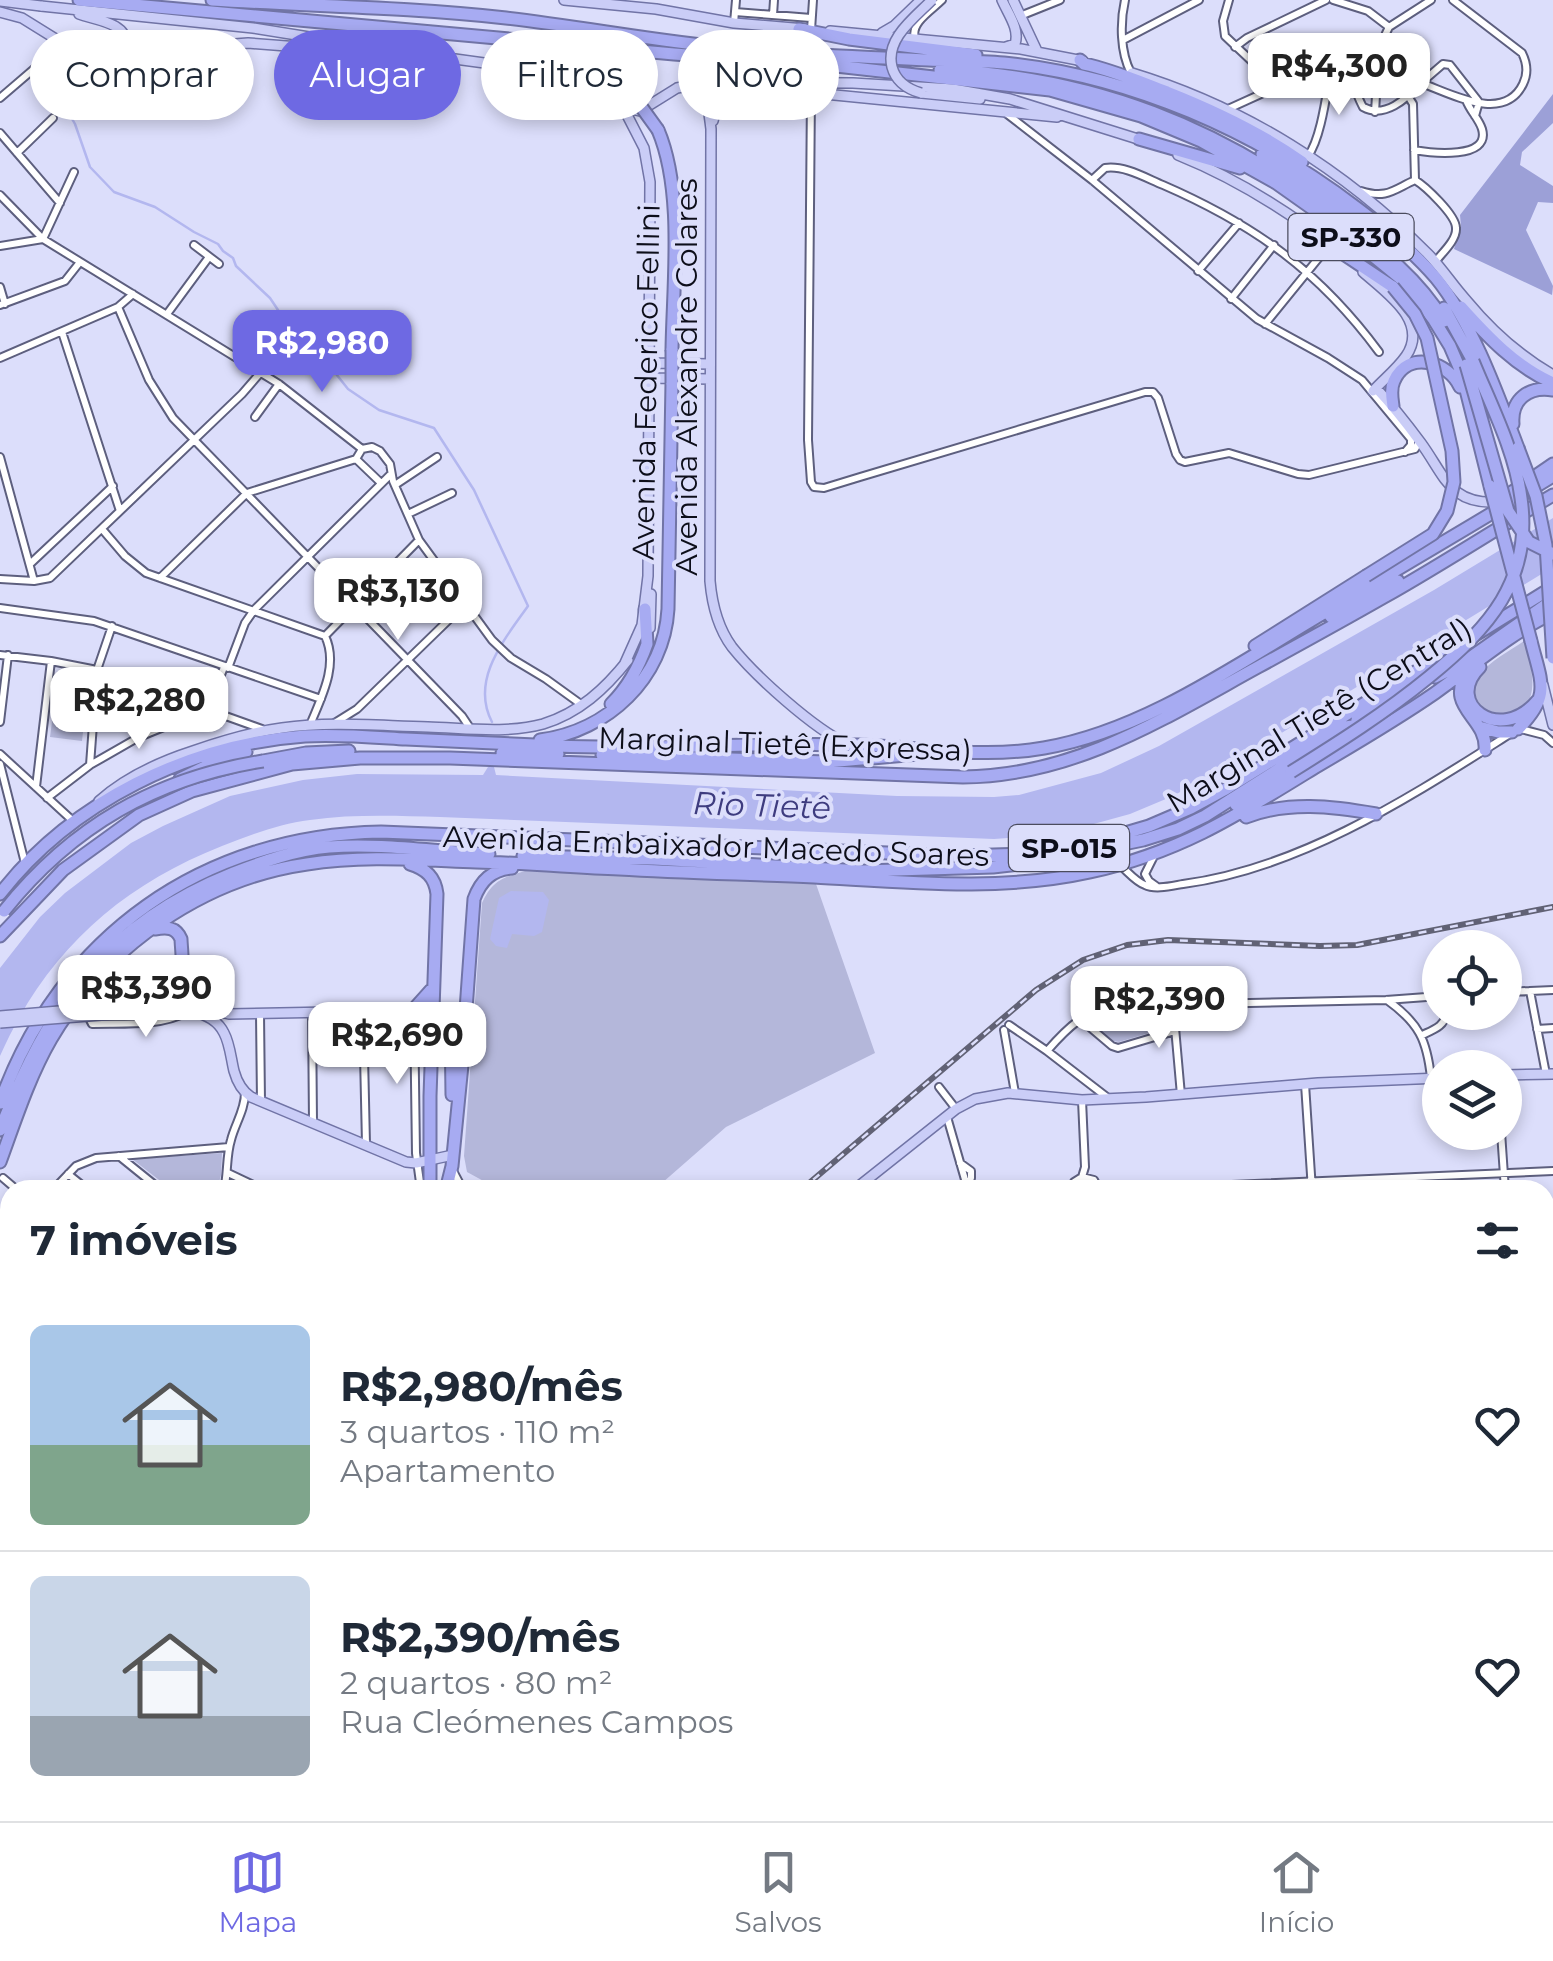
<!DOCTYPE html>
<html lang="pt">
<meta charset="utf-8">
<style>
body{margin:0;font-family:Montserrat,sans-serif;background:#f2f2f3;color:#1f2937;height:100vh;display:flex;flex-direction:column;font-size:38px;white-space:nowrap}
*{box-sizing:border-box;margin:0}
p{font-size:32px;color:#747a83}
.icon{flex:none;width:55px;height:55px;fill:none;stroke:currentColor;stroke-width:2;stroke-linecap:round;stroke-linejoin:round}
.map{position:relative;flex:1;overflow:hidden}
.drawer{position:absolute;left:0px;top:1180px;width:1555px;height:642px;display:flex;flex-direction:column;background:#fff;border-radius:30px 30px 0 0;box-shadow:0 5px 15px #0003}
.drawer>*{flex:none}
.guide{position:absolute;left:30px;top:30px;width:1000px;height:90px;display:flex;gap:20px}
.buttons{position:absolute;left:1422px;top:930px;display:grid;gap:20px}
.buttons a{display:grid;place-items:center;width:100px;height:100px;border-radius:50%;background:#fff;box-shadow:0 5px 15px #0003;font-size:50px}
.price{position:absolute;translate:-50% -85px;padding:0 22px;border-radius:20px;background:#fff;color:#222;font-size:32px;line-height:65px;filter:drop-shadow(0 2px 5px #0008)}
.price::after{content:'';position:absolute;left:50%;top:60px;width:30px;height:22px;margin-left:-15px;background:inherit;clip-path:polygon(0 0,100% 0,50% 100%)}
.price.active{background:#6e69e3;color:#fff}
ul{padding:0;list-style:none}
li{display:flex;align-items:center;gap:30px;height:250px;padding:0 30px}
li+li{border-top:2px solid #e0e1e3}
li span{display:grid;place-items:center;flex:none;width:280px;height:200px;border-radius:15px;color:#555}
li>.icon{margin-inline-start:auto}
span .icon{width:120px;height:120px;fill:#fffc;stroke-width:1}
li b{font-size:42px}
h2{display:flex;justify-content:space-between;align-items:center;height:120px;padding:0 30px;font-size:42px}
.chip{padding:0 35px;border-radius:45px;background:#fff;box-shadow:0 5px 15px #0003;font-size:35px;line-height:90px}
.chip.active{background:#6e69e3;color:#fff}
.dock{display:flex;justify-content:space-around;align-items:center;height:140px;border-top:2px solid #e0e1e3;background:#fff;font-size:28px;color:#747a83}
.dock a{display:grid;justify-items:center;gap:5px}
.dock .active{color:#6e69e3}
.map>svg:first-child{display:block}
.green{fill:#b4b7da}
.forest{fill:#9ca0d7}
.water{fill:#b3b7ef}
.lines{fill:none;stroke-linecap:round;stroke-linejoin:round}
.stream{stroke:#b3b7ef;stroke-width:2.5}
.minor-casing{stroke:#5d5f7e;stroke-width:10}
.major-casing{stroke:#7174a6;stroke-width:12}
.highway-casing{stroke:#7174a6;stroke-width:15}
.minor{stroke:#fff;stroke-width:6}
.major{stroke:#cacdf7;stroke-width:9}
.highway{stroke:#a7abf2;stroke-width:11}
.rail-casing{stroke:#616275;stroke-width:6}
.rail{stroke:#dcdefb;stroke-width:2.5;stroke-dasharray:8;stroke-linecap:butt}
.major-bridge-casing{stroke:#7174a6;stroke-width:12;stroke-linecap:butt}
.highway-bridge-casing{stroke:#7174a6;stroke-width:15;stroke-linecap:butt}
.major-bridge{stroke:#cacdf7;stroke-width:9}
.highway-bridge{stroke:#a7abf2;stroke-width:11}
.labels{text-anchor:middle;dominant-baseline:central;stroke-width:8;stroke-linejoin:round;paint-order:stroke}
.shield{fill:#dcdefb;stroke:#4b4c5e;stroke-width:2.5}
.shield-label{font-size:28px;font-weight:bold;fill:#0d0e1a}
.street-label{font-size:30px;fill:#0d0e1a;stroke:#dcdefb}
.water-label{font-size:32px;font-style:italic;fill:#3e3c7f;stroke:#dcdefb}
</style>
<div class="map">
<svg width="1553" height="1821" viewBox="0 0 1553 1821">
<rect width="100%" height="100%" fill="#dcdefb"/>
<path class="green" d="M 1524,641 C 1528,656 1534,673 1532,689 C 1528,732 1453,717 1480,675 C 1489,661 1510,651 1524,641 Z
M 58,676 L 89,679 L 82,741 L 50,737 Z
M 525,871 L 816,884 L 875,1053 L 726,1127 L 654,1190 L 500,1190 L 467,1172 L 464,1156 L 482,903 C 493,880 502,878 525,871 Z
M 1167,1012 L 1169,1027 L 1119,1042 L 1113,1041 L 1088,1020 L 1112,1013 Z
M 222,1153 L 221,1175 L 217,1190 L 172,1190 L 132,1159 Z"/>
<path class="forest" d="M 1553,94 L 1553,123 L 1522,152 L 1520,165 L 1553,186 L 1553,203 L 1538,202 L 1526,230 L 1553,286 L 1552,295 L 1454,249 L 1461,226 L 1460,215 Z"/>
<path class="water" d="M 1553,518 L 1553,567 L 1239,759 L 1173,796 L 1130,814 L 1090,825 L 1037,836 L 994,839 L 440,817 C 397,816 353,814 310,820 C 279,824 250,835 222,846 C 118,887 45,954 0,1056 L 0,968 L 40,917 L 65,893 L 131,843 L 163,826 L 230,796 L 303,780 L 357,774 L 483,775 L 488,767 L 494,767 L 496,775 L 897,796 L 994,797 L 1019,795 L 1101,773 L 1159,746 L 1434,590 Z
M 511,891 L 543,892 L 549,900 L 542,932 L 534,936 L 512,934 L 507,948 L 496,946 L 490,939 L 499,898 Z"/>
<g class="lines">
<path class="stream" d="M 46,51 L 51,71 L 58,83 L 60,98 L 75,124 L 90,167 L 114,192 L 155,207 L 194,232 L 218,244 L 223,251 L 233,258 L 236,266 L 270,298 L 280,313 L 301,330 L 348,389 L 379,410 L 434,428 L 474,490 L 528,606 C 504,640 470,680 492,722"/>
<defs>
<path id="minor" d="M 1125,0 C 1120,22 1120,52 1131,73
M 1229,0 L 1223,21 L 1225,36 L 1277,85
M 1333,0 L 1368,11 L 1389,27
M 735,12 L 811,18
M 773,15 L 774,0
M 1020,16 L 1060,0
M 734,23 L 736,0
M 811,30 L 813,0
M 915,38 C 910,23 932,10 942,0
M 1123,40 L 1199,0
M 1235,47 L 1247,38 L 1326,0
M 1421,83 L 1443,64 L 1450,65 L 1479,102 L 1475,116
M 811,92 L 808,440 L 811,482 L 814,487 L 824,488 L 860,477 L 1145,392 L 1153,392 L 1158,398 L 1176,454 L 1180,460 L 1185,462 L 1229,453 L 1298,474 L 1309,475 L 1415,449 L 1419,442
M 1408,96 L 1413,104 L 1415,180
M 0,98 L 35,68
M 1228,109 L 1327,64 C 1353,67 1352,87 1363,107 C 1385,119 1406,99 1421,83 C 1450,93 1504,124 1523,84 C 1528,74 1527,63 1522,53 L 1453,0
M 1375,112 C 1377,85 1376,51 1389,27 L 1431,0
M 1007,114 L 1092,180 L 1257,319 L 1328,358 L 1362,380 L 1411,439 L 1411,445 L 1405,452
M 0,133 L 60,203
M 1414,150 C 1431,153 1491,160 1482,129 C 1479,119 1470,111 1466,100
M 17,153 L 53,118
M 1308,156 C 1322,137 1327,88 1332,64
M 1092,180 L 1105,168 C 1124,165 1146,178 1163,185 C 1255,225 1319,271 1379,352
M 1361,191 C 1387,199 1393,190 1415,180 C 1425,186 1456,215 1456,228 C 1457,240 1442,253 1435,262
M 0,195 L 43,239 L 279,384 L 362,449 L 372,447 L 380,451 L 390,464 L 393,481 L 419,540 L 492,640 L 511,658 L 546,679 L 582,705
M 43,239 L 74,172
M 194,245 L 219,264
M 0,246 L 43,239
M 1198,271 L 1239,223
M 0,287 L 5,304
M 1231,299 L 1274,245
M 0,305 L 65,281 L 80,262
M 118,307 L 149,380 L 173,418 L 462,716 L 470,728
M 167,314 L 209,257
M 1265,324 L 1330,244
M 62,332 L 120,511
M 0,358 L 118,307 L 133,294
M 255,369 L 286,326
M 255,417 L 279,384
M 362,449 L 356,459 L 381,483
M 0,457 L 34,581
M 395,485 L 437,457
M 408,514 L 452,493
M 102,529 L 125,556 L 146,573 L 325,636
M 31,563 L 113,486
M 160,578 L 247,493 L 356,459
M 0,579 L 34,581 L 50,578 L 242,394 L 261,372
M 0,608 L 94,621 L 321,699
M 325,636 L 419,540
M 0,655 L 51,661 L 97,670 L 262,729
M 228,668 L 245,623 L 254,610 L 390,475
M 0,722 L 8,655
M 333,724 L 357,709 L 465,604
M 310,725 C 321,698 339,665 325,636
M 1521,729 L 1544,735 L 1553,743
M 139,737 L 141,685
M 0,754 L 73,821
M 0,764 L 25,863
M 90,765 L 97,670 L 112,626
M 36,787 L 51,661
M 47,798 L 90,765 L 139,737 L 208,709 L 224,667
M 1154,856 L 1145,874 L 1149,881 L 1156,886
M 1121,866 C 1128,872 1136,882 1145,885 C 1155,890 1171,886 1183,884 C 1302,868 1410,797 1510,734
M 157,966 L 177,965
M 131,980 L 131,999
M 1530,991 L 1546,1074
M 1505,992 L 1553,990
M 162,997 L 162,966
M 93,999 L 131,999 L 170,996
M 94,1000 L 90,1020 L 92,1024 C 122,1023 160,1027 187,1012
M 1387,1000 C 1419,1023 1427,1040 1431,1078
M 1173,1005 L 1181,1095
M 414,1010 L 416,1153 L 421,1190
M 363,1011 L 366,1144
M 312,1013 L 313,1122
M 260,1014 L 261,1101
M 1079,1018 L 1112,1046 L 1118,1048 L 1175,1031
M 1009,1025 L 1047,1051 L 1108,1098
M 1537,1029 L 1553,1028
M 1004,1030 L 1015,1093
M 1422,1035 C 1433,1030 1446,1026 1446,1012
M 1047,1051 C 1068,1027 1084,1011 1116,1006 L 1386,1000 L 1440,996
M 1305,1084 L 1312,1190
M 939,1087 L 956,1109
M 1082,1100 L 1085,1167 L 1082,1177
M 947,1117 L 968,1190
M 1501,1132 L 1505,1190
M 119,1156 L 161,1190
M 960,1163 L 971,1171 L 971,1178 L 967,1184
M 452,1169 L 461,1186 L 470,1190
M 228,1173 L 264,1190
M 68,1174 L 88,1190
M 1082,1177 L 1094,1180 L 1099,1190
M 3,1178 L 17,1190
M 53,1190 L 76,1166 L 96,1158 L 229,1147
M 224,1190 C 228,1174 226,1156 231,1140 C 235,1124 245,1110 245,1093
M 1071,1190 L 1074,1182 L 1082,1177
M 1116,1190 L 1553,1171
M 1545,1227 L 1553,1229
M 0,1233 L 10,1241
M 0,1283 L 10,1291
M 1545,1316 L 1553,1320
M 1545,1348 L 1553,1337
M 1545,1451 L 1553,1446
M 1545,1540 L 1553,1536
M 0,1562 L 10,1563
M 1545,1620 L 1553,1625
M 1545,1694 L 1553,1688
M 230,1812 L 237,1821
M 835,1812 L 843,1821
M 1521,1812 L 1528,1821
M 200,1821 L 207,1812
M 532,1821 L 542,1812
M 792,1821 L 803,1812
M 851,1821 L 861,1812
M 923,1821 L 933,1812
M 1049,1821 L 1059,1812
M 1183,1821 L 1194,1812
M 1229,1821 L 1239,1812
M 1372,1821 L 1384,1812
M 1443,1821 L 1453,1812"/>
<path id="major" d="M 564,0 L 656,9 L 734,23 L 805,29
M 1002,0 C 1008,14 1020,29 1015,44 L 1006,47
M 1013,0 L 1037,51
M 41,6 L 253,28 L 371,47
M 0,12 L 22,18 L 80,54 L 116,64 L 152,63 L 222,45 L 248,43 L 455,59 L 514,67 L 561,70 L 574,74 L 597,85 L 626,113 L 644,148 L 650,182 L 648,576 L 642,625 L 625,663
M 79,14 C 94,20 128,22 126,45 C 125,55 118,59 109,63
M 830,31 L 1021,49 L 1083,61
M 882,33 L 894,26 L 921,0
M 1132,73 C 1244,107 1345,170 1428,254 C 1442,268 1453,286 1467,301 C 1491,330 1520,356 1553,375
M 686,85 C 709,95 708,106 711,129 L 710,581 C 712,604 718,628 732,647 C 755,676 814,729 847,744
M 764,88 L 1057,117
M 921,93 L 980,99
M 622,107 L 640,111 L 677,88 L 707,82 L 853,83 L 953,89 L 1010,99 L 1141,140
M 713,121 C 717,103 722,93 739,85
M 1178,155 C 1240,180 1296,216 1348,258
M 1363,272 C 1385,292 1430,321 1406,356 C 1397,369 1384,379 1373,391
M 649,363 L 710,364
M 649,378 L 710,379
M 1376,388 C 1392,405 1407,424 1421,443 C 1445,476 1450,505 1498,502
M 650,628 L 651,594
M 1543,685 L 1553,725
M 99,801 C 126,777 159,762 193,751 C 222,741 252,732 282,728 C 331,721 380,726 428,727 C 465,728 507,734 543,724 C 579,713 605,689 628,660
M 165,1002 L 187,1004 L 229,1014 L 433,1010
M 152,1011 C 176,1009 212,1008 224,1033 C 230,1044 231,1059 234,1071 C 237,1082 242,1091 251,1097 L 406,1162 L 416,1163 L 453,1155
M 1505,1075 L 1553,1074
M 854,1190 L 956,1109 L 975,1099 L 1008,1093 L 1082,1100 L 1146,1097 L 1318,1083 L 1440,1078
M 1138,1812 L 1145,1821"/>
<path id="highway" d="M 79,0 L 674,54 L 836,66 L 1050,90 L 1141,116 L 1201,141 L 1276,183 L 1334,224 L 1405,282 L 1434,320 L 1450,346 L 1462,374 L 1490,486
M 212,0 C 310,6 408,7 506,18 C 584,27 661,42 739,49 C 802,55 865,57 928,60 C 953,61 979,61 1004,63 C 1131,76 1256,131 1357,208 C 1385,229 1413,251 1436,278 C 1472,322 1498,395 1518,448
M 799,29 L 849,39 L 976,55
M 539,47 L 600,70 L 632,94
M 1080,60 L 1084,64 C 1113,70 1140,82 1167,92 C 1215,111 1260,132 1302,162
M 940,70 C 1093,76 1221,127 1342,220 C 1381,250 1418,278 1444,321
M 658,130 C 684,191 673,283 672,350
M 1139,139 L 1240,168
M 1262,154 L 1332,202 L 1380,240
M 1345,255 L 1393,287
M 1461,307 C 1487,336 1516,367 1553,383
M 1444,308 L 1473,361
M 1393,406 C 1392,398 1390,389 1394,381 C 1408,349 1449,362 1460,387
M 1513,424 C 1511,399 1529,386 1553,390
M 1499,501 L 1553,464
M 1331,617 L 1398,581
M 1255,646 L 1366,576
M 1480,667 C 1443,703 1500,746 1538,700
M 1468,671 C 1443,708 1488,717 1485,750
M 1435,677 L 1464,662 L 1553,600
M 611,704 C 628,687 639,667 647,644 L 645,609
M 1357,720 L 1420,677
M 1479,727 L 1498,732 L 1512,732
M 1518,729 C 1552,695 1541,682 1531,641
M 540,740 C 608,731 664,678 668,609 L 672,383
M 502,753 L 558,754
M 602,755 L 827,762 L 918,754
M 263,761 L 306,753 L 349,751
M 180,779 L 213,763 L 246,752
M 1236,805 L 1291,772
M 1246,817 C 1288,801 1332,806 1376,814
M 523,856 L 654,859 L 863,871 L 993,867 L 1036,862 L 1143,840 L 1178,829 L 1205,816 L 1345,727 L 1353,726 L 1364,719
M 410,864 C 426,869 435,877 437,894 L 430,1096 L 430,1190
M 0,894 C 71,802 190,744 305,736 C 338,734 372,737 406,739 C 456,741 506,744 557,746 C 657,750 758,742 859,745 C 921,747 982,759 1044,748 C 1143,731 1236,665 1322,614 C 1399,568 1477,523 1553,476
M 155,929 C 167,927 176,927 181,939 C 182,962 188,989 166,1002
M 0,936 L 63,870 L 139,815 L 192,791 L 292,764 L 360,758 L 450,758 L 963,777 C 1075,776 1163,719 1258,667 C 1300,644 1342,621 1384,597 C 1441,565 1496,529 1553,495
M 414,1009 L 431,990
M 433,1010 L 446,1011 L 451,1021 L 452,1095
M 0,1103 C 60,935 204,835 381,832 L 960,856 L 1026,854 L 1081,846 L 1149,826 L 1191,808 L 1224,790 L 1553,587
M 0,1130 C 48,1006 105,924 233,873 C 264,861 296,850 329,847 C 382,843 437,852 489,854
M 0,1162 C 15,1121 29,1077 51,1039 C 105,947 202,879 307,864 C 363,855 420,860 476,862 C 524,863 571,867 619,869 C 684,873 749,874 814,877 C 905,882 1000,892 1090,872 C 1179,853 1238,815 1314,768 C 1355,744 1396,720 1435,693 C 1473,666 1511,633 1553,613
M 446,1190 L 452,1166 L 462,1065 L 474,899 C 481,880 492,870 512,868
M 660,1812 L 667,1821
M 688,1812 L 695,1821"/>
</defs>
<use href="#minor" class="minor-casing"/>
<use href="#major" class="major-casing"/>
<use href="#highway" class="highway-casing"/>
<use href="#minor" class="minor"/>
<use href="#major" class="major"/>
<use href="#highway" class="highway"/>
<defs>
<path id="rail" d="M 801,1190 L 1036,990 L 1083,960 L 1127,945 L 1168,940 L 1320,946 L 1357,945 L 1553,907
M 47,1821 L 63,1812
M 111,1821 L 115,1812"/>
</defs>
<use href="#rail" class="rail-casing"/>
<use href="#rail" class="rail"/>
<defs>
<path id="major-bridge" d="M 0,1 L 41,6
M 921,93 C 907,89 896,82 892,67 C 885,39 914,18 932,0
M 0,1016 L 165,1002
M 0,1023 L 152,1011"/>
<path id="highway-bridge" d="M 632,94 L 658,130
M 1466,365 L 1508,511 L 1529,542 L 1553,554
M 672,383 L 672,350
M 1518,448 L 1536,496 L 1546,545 L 1553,658
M 1490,486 L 1531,641
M 1366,576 L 1433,534 L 1447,511 L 1454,482 L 1452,451 L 1427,338 L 1415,314 L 1393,287
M 1291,772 C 1339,742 1385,713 1429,677 C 1488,629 1533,580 1521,498 C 1515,451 1491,405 1473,361
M 4,911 C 72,826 156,778 263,761"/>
</defs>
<use href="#major-bridge" class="major-bridge-casing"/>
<use href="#highway-bridge" class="highway-bridge-casing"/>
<use href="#major-bridge" class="major-bridge"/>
<use href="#highway-bridge" class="highway-bridge"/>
</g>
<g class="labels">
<g class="shield">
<rect x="1288.5" y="214" width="125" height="46" rx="8"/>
<rect x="1009" y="825" width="120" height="46" rx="8"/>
</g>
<g class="shield-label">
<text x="1351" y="237">SP-330</text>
<text x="1069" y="848">SP-015</text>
</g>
<g class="street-label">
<text transform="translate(686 377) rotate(-90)">Avenida Alexandre Colares</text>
<text transform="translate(646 382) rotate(-89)">Avenida Federico Fellini</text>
<text transform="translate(1319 715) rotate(-31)">Marginal Tietê (Central)</text>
<text transform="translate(785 744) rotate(2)">Marginal Tietê (Expressa)</text>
<text transform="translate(716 846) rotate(2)">Avenida Embaixador Macedo Soares</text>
</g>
<g class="water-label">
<text transform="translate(762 805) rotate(2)">Rio Tietê</text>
</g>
</g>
</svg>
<div class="buttons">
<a><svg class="icon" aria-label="locate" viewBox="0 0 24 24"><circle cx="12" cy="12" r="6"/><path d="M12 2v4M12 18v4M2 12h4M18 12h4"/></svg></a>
<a><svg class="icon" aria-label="layers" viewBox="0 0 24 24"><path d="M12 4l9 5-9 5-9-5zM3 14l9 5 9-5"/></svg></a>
</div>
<b class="price" style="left:1339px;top:118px">R$4,300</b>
<b class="price active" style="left:322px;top:395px">R$2,980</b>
<b class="price" style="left:398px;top:643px">R$3,130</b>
<b class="price" style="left:139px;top:752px">R$2,280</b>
<b class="price" style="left:146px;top:1040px">R$3,390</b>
<b class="price" style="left:1159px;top:1051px">R$2,390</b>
<b class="price" style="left:397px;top:1087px">R$2,690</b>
<div class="guide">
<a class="chip">Comprar</a>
<a class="chip active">Alugar</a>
<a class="chip">Filtros</a>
<a class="chip">Novo</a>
</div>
<section class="drawer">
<h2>7 imóveis<svg class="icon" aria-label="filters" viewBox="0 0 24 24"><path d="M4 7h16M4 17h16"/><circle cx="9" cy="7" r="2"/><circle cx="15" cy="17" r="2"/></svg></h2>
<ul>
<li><span style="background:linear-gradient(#a9c7e8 60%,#7fa58c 0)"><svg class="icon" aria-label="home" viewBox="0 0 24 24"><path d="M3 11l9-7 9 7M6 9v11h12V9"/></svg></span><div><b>R$2,980/mês</b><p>3 quartos · 110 m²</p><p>Apartamento</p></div><svg class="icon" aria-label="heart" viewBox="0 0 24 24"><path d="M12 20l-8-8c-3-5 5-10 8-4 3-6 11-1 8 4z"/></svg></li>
<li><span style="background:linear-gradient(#c9d6e8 70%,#9aa5b1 0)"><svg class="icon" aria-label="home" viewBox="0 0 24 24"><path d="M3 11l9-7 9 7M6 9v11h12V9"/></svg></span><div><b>R$2,390/mês</b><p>2 quartos · 80 m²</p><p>Rua Cleómenes Campos</p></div><svg class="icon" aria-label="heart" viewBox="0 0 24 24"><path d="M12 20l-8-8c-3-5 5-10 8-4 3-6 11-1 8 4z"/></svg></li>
</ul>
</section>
</div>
<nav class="dock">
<a class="active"><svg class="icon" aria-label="map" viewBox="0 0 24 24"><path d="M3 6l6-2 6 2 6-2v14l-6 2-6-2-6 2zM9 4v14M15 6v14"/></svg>Mapa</a>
<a><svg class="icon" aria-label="saved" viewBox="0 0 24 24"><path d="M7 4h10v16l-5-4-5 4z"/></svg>Salvos</a>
<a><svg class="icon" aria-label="home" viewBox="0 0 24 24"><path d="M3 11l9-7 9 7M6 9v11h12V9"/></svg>Início</a>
</nav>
